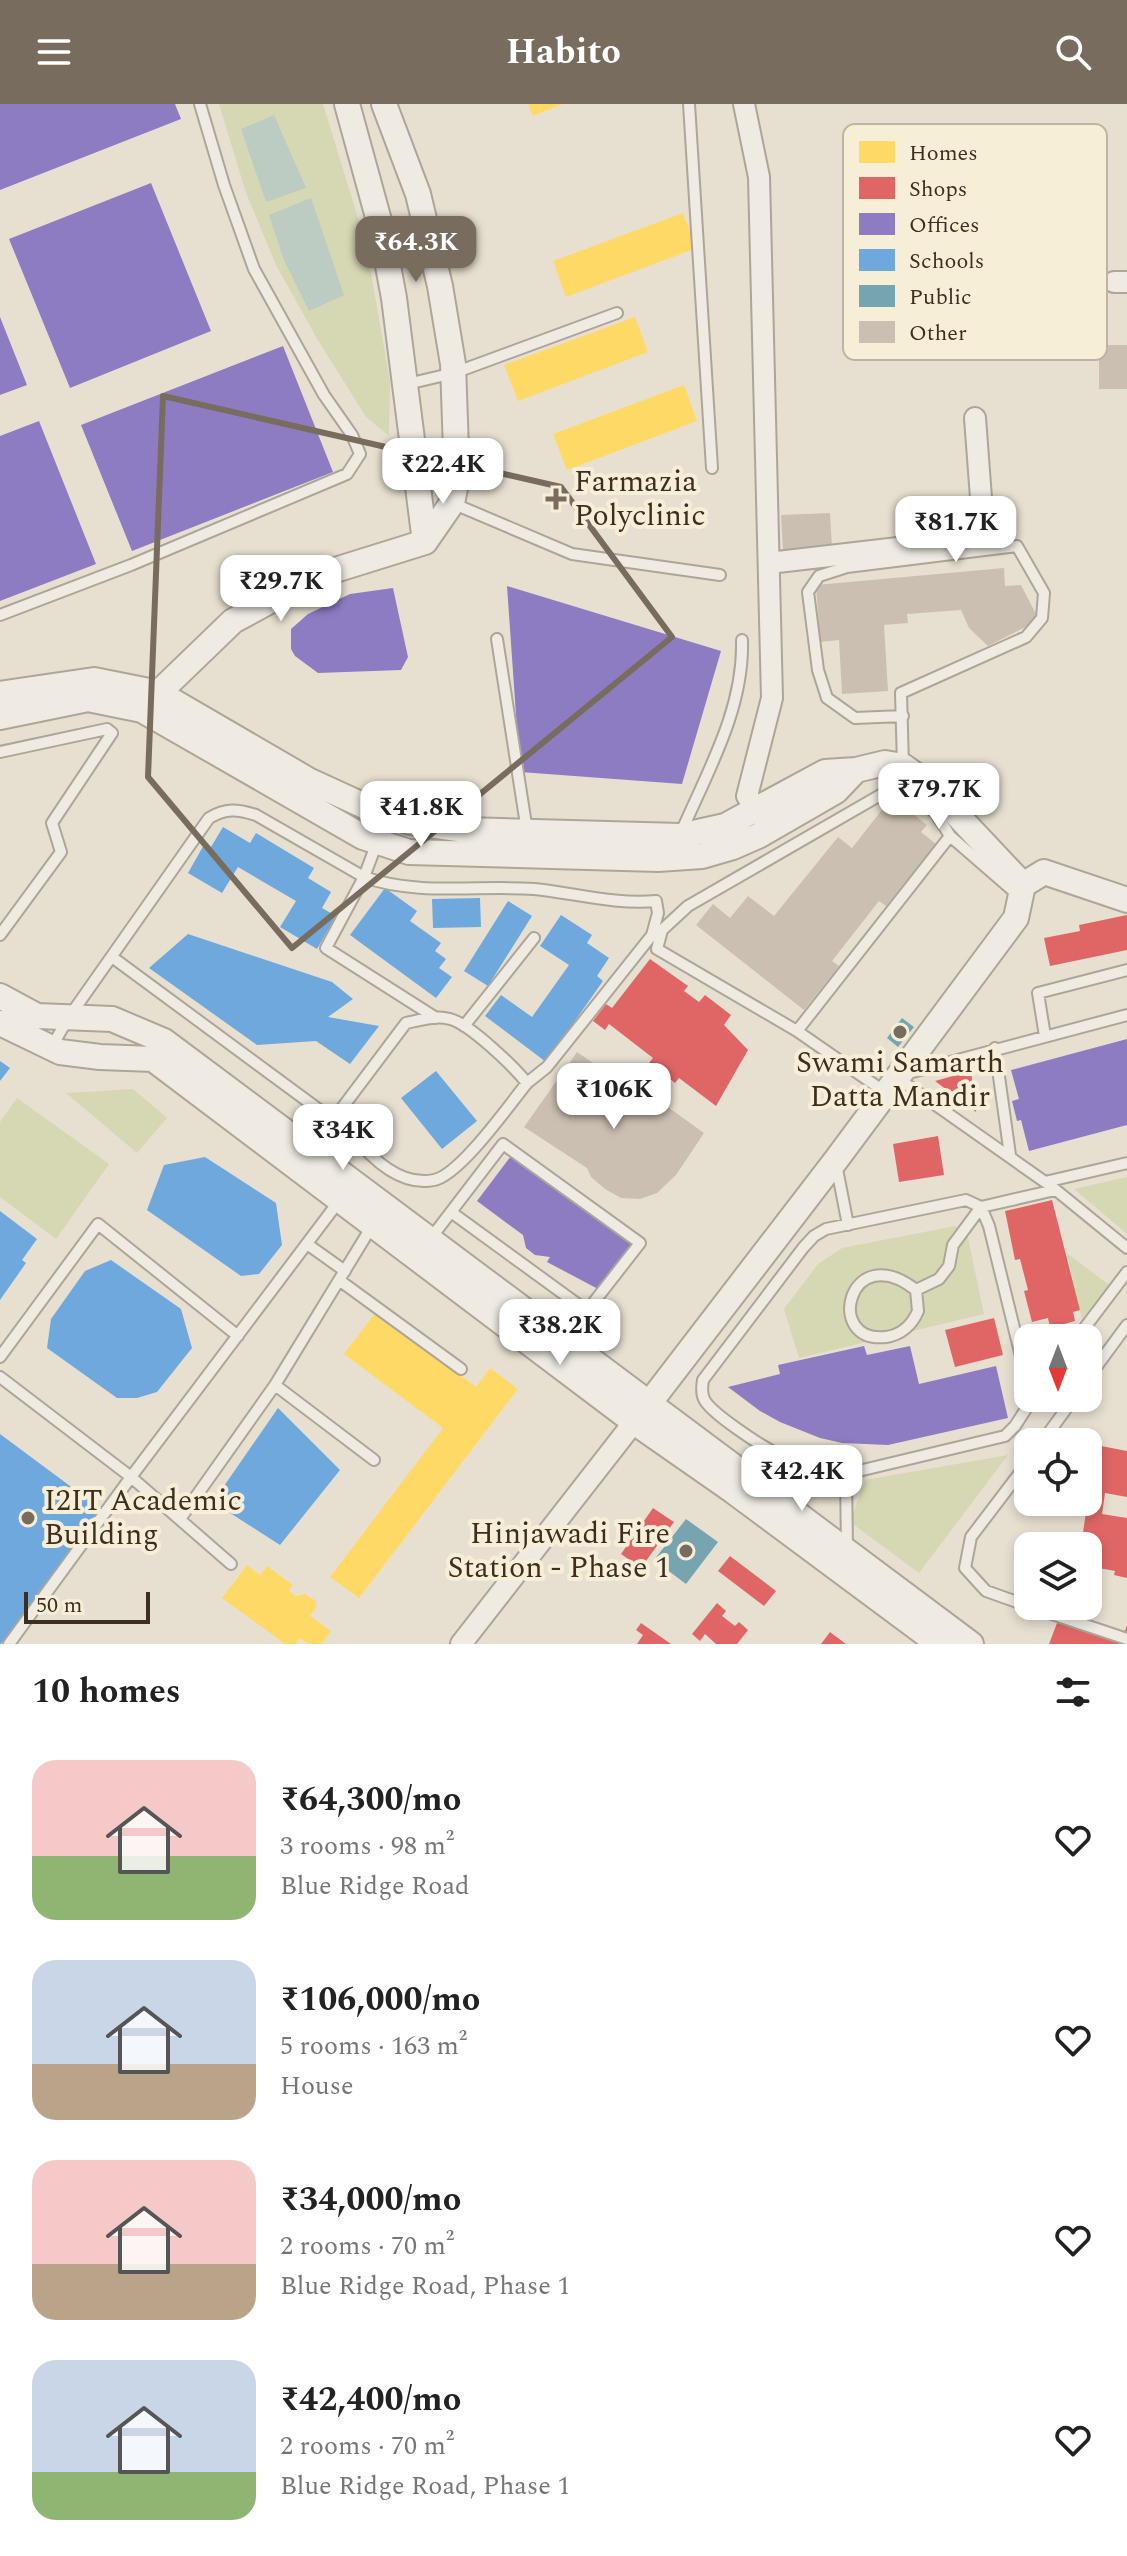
<!DOCTYPE html>
<meta charset="utf-8">
<style>
body{margin:0;font-family:Spectral,serif;background:#f6f6f6;color:#222;height:100vh;display:flex;flex-direction:column;font-size:30px;white-space:nowrap}
*{box-sizing:border-box;margin:0}
p{font-size:26px;color:#767676}
.icon{flex:none;width:44px;height:44px;fill:none;stroke:currentColor;stroke-width:2;stroke-linecap:round;stroke-linejoin:round}
.map{position:relative;height:1540px;overflow:hidden}
.side{display:flex;flex-direction:column;background:#fff;flex:1}
.side>*{flex:none}
.needle{width:52px;rotate:180deg}
.fabs{position:absolute;left:1014px;top:1220px;display:grid;gap:16px}
.fabs a{display:grid;place-items:center;width:88px;height:88px;border-radius:16px;background:#fff;box-shadow:0 4px 12px #0003;font-size:40px}
.scale{position:absolute;left:24px;bottom:20px;width:126px;box-sizing:border-box;padding-left:8px;border:4px solid #3d2e20;border-top:0;font-size:22px;line-height:28px;white-space:nowrap;color:#3d2e20;-webkit-text-stroke:6px #f7eed8;paint-order:stroke}
.price{position:absolute;translate:-50% -68px;padding:0 18px;border-radius:16px;background:#fff;color:#222;font-size:26px;line-height:52px;filter:drop-shadow(0 2px 4px #0008)}
.price::after{content:'';position:absolute;left:50%;top:48px;width:24px;height:18px;margin-left:-12px;background:inherit;clip-path:polygon(0 0,100% 0,50% 100%)}
.price.current{background:#786c5e;color:#fff}
ul{padding:0;list-style:none}
li{display:flex;align-items:center;gap:24px;height:200px;padding:0 32px}
li span{display:grid;place-items:center;flex:none;width:224px;height:160px;border-radius:24px;color:#555}
li>.icon{margin-inline-start:auto}
span .icon{width:96px;height:96px;fill:#fffc;stroke-width:1}
li b{font-size:34px}
h2{display:flex;justify-content:space-between;align-items:center;height:96px;padding:0 32px;font-size:34px}
header{display:flex;justify-content:space-between;align-items:center;height:104px;padding:0 32px;background:#786c5e;color:#fff;font-size:36px;font-weight:700}
.map>svg:first-child{display:block}
.green{fill:#d6d7b3}
.water{fill:#bcccc2}
.homes{fill:#ffd966}
.shops{fill:#e06666}
.offices{fill:#8e7cc3}
.schools{fill:#6fa8dc}
.public{fill:#76a5af}
.building{fill:#cbbfb2}
.lines{fill:none;stroke-linecap:round;stroke-linejoin:round}
.service-casing{stroke:#ada599;stroke-width:14}
.minor-casing{stroke:#ada599;stroke-width:24}
.tertiary-casing{stroke:#ada599;stroke-width:28}
.service{stroke:#efebe3;stroke-width:10}
.minor{stroke:#efebe3;stroke-width:20}
.tertiary{stroke:#efebe3;stroke-width:24}
.marked{fill:none;stroke:#786c5e;stroke-width:6;stroke-linejoin:round}
.poi-dot{fill:#786c5e;stroke:#f7eed8;stroke-width:3}
.labels{text-anchor:middle;dominant-baseline:central;stroke-width:8;stroke-linejoin:round;paint-order:stroke}
.poi-label{font-size:30px;fill:#3d2e20;stroke:#f7eed8;text-anchor:start}
.key{fill:#f7eed8;stroke:#bfb4a1;stroke-width:2}
.key-label{font-size:22px;fill:#3d2e20}
</style>
<header><svg class="icon" aria-label="menu" viewBox="0 0 24 24"><path d="M4 6h16M4 12h16M4 18h16"/></svg>Habito<svg class="icon" aria-label="search" viewBox="0 0 24 24"><circle cx="10" cy="10" r="6"/><path d="M15 15l6 6"/></svg></header>
<div class="map">
<svg width="1127" height="1540" viewBox="0 0 1127 1540">
<rect width="100%" height="100%" fill="#e7e0d1"/>
<path class="green" d="M 219,0 L 323,0 L 366,140 L 390,278 L 389,332 L 366,313 L 316,233 L 276,161 L 246,89 Z
M 133,985 L 167,1014 L 137,1049 L 66,989 Z
M 17,994 L 109,1060 L 56,1135 L 0,1093 L 0,1018 Z
M 1127,1073 L 1127,1130 L 1074,1085 Z
M 955,1122 L 967,1129 L 984,1210 L 799,1254 L 784,1205 L 818,1160 L 842,1144 Z
M 1067,1149 L 1109,1181 L 1082,1215 Z
M 1008,1351 L 919,1469 L 850,1418 L 865,1376 Z"/>
<path class="water" d="M 274,11 L 306,84 L 266,98 L 241,25 Z
M 311,94 L 344,191 L 309,207 L 284,156 L 269,111 Z"/>
<path class="homes" d="M 528,0 L 563,0 L 533,12 Z
M 683,109 L 697,144 L 566,193 L 553,157 Z
M 635,213 L 648,248 L 518,297 L 504,261 Z
M 684,281 L 697,317 L 567,366 L 553,330 Z
M 376,1208 L 476,1283 L 490,1264 L 518,1285 L 359,1494 L 330,1473 L 443,1324 L 344,1250 Z
M 247,1461 L 260,1471 L 267,1462 L 293,1481 L 289,1487 L 296,1492 L 305,1490 L 316,1497 L 316,1504 L 310,1512 L 331,1527 L 322,1540 L 308,1540 L 300,1534 L 296,1540 L 285,1540 L 222,1494 Z"/>
<path class="shops" d="M 1127,811 L 1127,846 L 1050,862 L 1044,834 L 1080,827 L 1079,821 Z
M 650,855 L 688,882 L 684,887 L 699,898 L 705,891 L 731,911 L 724,921 L 748,946 L 716,1002 L 679,974 L 675,979 L 649,959 L 653,954 L 609,920 L 605,926 L 593,917 L 606,900 L 612,904 Z
M 971,967 L 976,1008 L 935,977 Z
M 938,1032 L 944,1071 L 899,1078 L 893,1040 Z
M 1052,1096 L 1080,1206 L 1073,1208 L 1075,1217 L 1050,1224 L 1048,1214 L 1032,1218 L 1024,1187 L 1028,1186 L 1020,1155 L 1015,1156 L 1005,1107 Z
M 994,1214 L 1003,1251 L 955,1263 L 945,1226 Z
M 1096,1341 L 1127,1347 L 1127,1393 L 1105,1389 L 1102,1410 L 1127,1414 L 1127,1474 L 1114,1471 L 1115,1467 L 1088,1462 L 1088,1442 L 1081,1442 Z
M 653,1404 L 674,1418 L 641,1464 L 621,1450 Z
M 730,1452 L 776,1487 L 764,1502 L 718,1467 Z
M 717,1499 L 726,1507 L 722,1512 L 735,1522 L 739,1518 L 748,1526 L 737,1540 L 716,1540 L 705,1530 L 700,1537 L 692,1530 Z
M 641,1519 L 671,1540 L 637,1540 L 643,1531 L 636,1526 Z
M 1057,1519 L 1124,1530 L 1127,1521 L 1127,1540 L 1049,1540 Z
M 830,1528 L 846,1540 L 821,1540 Z"/>
<path class="offices" d="M 0,0 L 175,0 L 181,15 L 0,86 Z
M 151,79 L 211,227 L 70,284 L 9,135 Z
M 0,213 L 27,281 L 0,291 Z
M 283,242 L 333,368 L 132,447 L 81,321 Z
M 39,317 L 96,460 L 0,497 L 0,332 Z
M 507,482 L 721,547 L 682,680 L 520,668 Z
M 393,484 L 408,553 L 401,566 L 318,569 L 295,552 L 291,545 L 291,525 L 308,510 L 350,490 Z
M 1127,935 L 1127,1021 L 1029,1047 L 1021,1016 L 1017,1017 L 1012,997 L 1019,995 L 1011,966 Z
M 511,1052 L 632,1140 L 600,1186 L 547,1158 L 550,1153 L 535,1151 L 526,1144 L 523,1131 L 477,1097 Z
M 864,1242 L 867,1251 L 910,1242 L 919,1280 L 996,1262 L 1008,1314 L 888,1341 L 842,1339 L 820,1334 L 780,1318 L 760,1307 L 728,1283 L 780,1270 L 778,1261 Z"/>
<path class="schools" d="M 223,723 L 250,739 L 256,729 L 314,764 L 308,774 L 331,788 L 322,804 L 336,812 L 317,845 L 280,823 L 296,797 L 238,763 L 222,789 L 188,769 L 205,739 L 211,743 Z
M 385,784 L 417,807 L 410,817 L 441,839 L 435,847 L 446,855 L 439,864 L 452,873 L 436,894 L 350,831 Z
M 480,794 L 481,823 L 433,824 L 432,795 Z
M 508,797 L 532,812 L 488,882 L 464,867 Z
M 561,811 L 592,831 L 587,839 L 609,854 L 597,872 L 603,877 L 546,958 L 485,912 L 501,891 L 532,913 L 569,861 L 540,842 Z
M 188,830 L 332,878 L 353,895 L 328,913 L 379,922 L 350,960 L 316,937 L 257,941 L 149,864 Z
M 0,957 L 10,964 L 0,977 Z
M 436,967 L 477,1017 L 442,1045 L 401,994 Z
M 205,1053 L 276,1099 L 282,1141 L 259,1170 L 241,1172 L 147,1106 L 164,1061 Z
M 0,1107 L 37,1135 L 22,1156 L 26,1159 L 0,1196 Z
M 111,1156 L 181,1205 L 192,1244 L 157,1288 L 137,1294 L 117,1294 L 47,1244 L 51,1215 L 85,1167 Z
M 278,1304 L 340,1366 L 280,1441 L 213,1398 Z
M 0,1330 L 101,1405 L 1,1540 L 0,1540 Z"/>
<path class="public" d="M 902,914 L 914,923 L 898,943 L 887,934 Z
M 686,1415 L 718,1438 L 686,1480 L 654,1456 Z"/>
<path class="building" d="M 1056,167 L 1108,167 L 1108,185 L 1055,185 Z
M 1099,241 L 1127,241 L 1127,285 L 1099,285 Z
M 830,409 L 832,444 L 783,447 L 781,411 Z
M 1004,464 L 1005,482 L 1021,481 L 1039,516 L 988,542 L 969,524 L 961,506 L 907,510 L 908,519 L 884,521 L 888,587 L 842,590 L 839,536 L 820,538 L 816,481 Z
M 892,693 L 927,721 L 921,728 L 936,740 L 886,802 L 879,797 L 832,857 L 839,862 L 804,906 L 696,821 L 713,800 L 730,814 L 748,792 L 774,812 L 838,733 L 852,744 Z
M 577,948 L 659,1004 L 665,1001 L 704,1029 L 676,1071 L 657,1089 L 640,1095 L 621,1094 L 605,1085 L 591,1073 L 587,1064 L 524,1023 Z"/>
<g class="lines">
<defs>
<path id="service" d="M 689,0 L 712,364
M 407,280 L 454,269 L 617,209
M 452,399 L 572,450 L 720,471
M 0,511 L 131,461 L 347,370 L 360,350 L 352,331 L 324,291 L 254,165 L 224,81 L 200,0
M 497,535 L 527,727
M 903,612 L 855,614 L 827,594 L 818,566 L 808,488 L 819,472 L 847,463 L 1017,442 L 1044,489 L 1042,514 L 1026,533 L 901,589 L 903,662
M 0,648 L 107,625 L 112,629 L 52,719 L 61,748 L 0,831
M 680,731 C 707,668 744,606 742,536
M 950,732 L 1018,791
M 112,853 L 352,1030
M 436,914 L 326,844 L 364,773 C 417,792 479,781 534,785 C 574,789 616,801 656,797 L 658,809 L 652,831 L 547,963 L 527,979
M 464,922 L 534,834
M 797,927 L 950,732 L 935,708 L 896,682 L 688,802 L 662,826 L 657,845 L 797,927 L 885,988
M 1045,932 L 1038,889 L 1127,866
M 52,942 L 69,913 L 209,714 C 226,704 237,705 256,711 L 364,773 L 387,712
M 995,944 L 1010,1051
M 905,970 L 1127,911
M 896,973 L 1045,1078 L 1127,1059
M 330,1059 L 352,1030 C 371,1054 400,1083 434,1076 C 460,1071 509,1001 527,979 C 514,963 470,920 450,915 C 436,911 420,916 406,919 L 333,1016
M 836,1060 L 848,1121
M 1051,1082 L 1127,1144
M 372,1122 L 275,1281 L 374,1356
M 431,1134 L 503,1040 L 640,1139 L 587,1207 L 451,1108
M 307,1140 L 345,1167
M 339,1176 L 461,1265
M 916,1186 L 918,1207 C 912,1221 901,1231 886,1233 C 823,1240 849,1133 916,1186 L 939,1175 L 949,1162 L 953,1141 L 981,1103 L 1055,1086
M 1077,1234 L 1127,1168
M 0,1253 L 98,1120 L 238,1232
M 0,1273 L 131,1373 L 9,1540
M 1088,1274 L 1127,1221
M 1042,1338 L 1074,1294
M 1028,1358 L 971,1433 L 965,1464 L 986,1487 L 1028,1502
M 846,1370 C 823,1366 800,1362 779,1351 C 763,1343 710,1309 704,1295 C 701,1289 702,1282 703,1276 L 803,1144 L 814,1132 L 826,1125 L 966,1096 L 981,1103 L 989,1122 L 1028,1281
M 180,1415 L 275,1281
M 847,1445 L 846,1370 L 1005,1332 L 1015,1322 L 1033,1294
M 231,1460 L 131,1373 L 339,1097
M 1028,1502 L 1127,1535"/>
<path id="minor" d="M 744,0 L 759,73 L 772,594 L 747,692 L 764,715
M 1114,178 L 1127,178
M 769,459 L 984,434 L 975,314
M 461,1540 L 634,1318"/>
<path id="tertiary" d="M 347,0 L 381,124 L 394,194 L 425,438
M 384,0 L 418,90 L 440,182 L 453,260 L 457,375 L 452,399 L 425,438
M 0,590 L 94,576 L 159,589 L 310,677 L 371,705 L 410,718 L 465,726 L 680,732 L 725,722 L 825,668 L 856,666 L 885,659 L 903,662 L 928,680 L 1023,781
M 149,598 L 233,517 L 316,472 L 425,438
M 0,613 L 88,595 L 142,606 L 363,733 L 409,748 L 658,755 L 702,752 L 733,743 L 758,732 L 836,687 L 856,666
M 0,892 L 37,912 L 112,915 L 164,937 L 971,1540
M 0,919 L 60,948 L 100,953 L 153,955 L 634,1318 L 733,1387 L 939,1540
M 641,1310 L 836,1056 L 1016,814 L 1023,781 L 1044,768 L 1127,796"/>
</defs>
<use href="#service" class="service-casing"/>
<use href="#minor" class="minor-casing"/>
<use href="#tertiary" class="tertiary-casing"/>
<use href="#service" class="service"/>
<use href="#minor" class="minor"/>
<use href="#tertiary" class="tertiary"/>
</g>
<path class="marked" d="M 163,292 L 561,383 L 672,533 L 292,844 L 148,673 Z"/>
<g class="poi-dot">
<path d="M552 383h8v8h8v8h-8v8h-8v-8h-8v-8h8z"/>
<circle cx="900" cy="928" r="8"/>
<circle cx="28" cy="1414" r="8"/>
<circle cx="686" cy="1447" r="8"/>
</g>
<g class="labels">
<g class="poi-label">
<text x="574" y="378">Farmazia<tspan x="574" dy="34">Polyclinic</tspan></text>
<text x="900" y="959" text-anchor="middle">Swami Samarth<tspan x="900" dy="34">Datta Mandir</tspan></text>
<text x="44" y="1397">I2IT Academic<tspan x="44" dy="34">Building</tspan></text>
<text x="670" y="1430" text-anchor="end">Hinjawadi Fire<tspan x="670" dy="34">Station - Phase 1</tspan></text>
</g>
</g>
<rect x="843" y="20" width="264" height="236" rx="12" class="key"/>
<rect x="859" y="37" width="36" height="22" fill="#ffd966"/>
<rect x="859" y="73" width="36" height="22" fill="#e06666"/>
<rect x="859" y="109" width="36" height="22" fill="#8e7cc3"/>
<rect x="859" y="145" width="36" height="22" fill="#6fa8dc"/>
<rect x="859" y="181" width="36" height="22" fill="#76a5af"/>
<rect x="859" y="217" width="36" height="22" fill="#cbbfb2"/>
<g class="key-label">
<text x="909" y="56">Homes</text>
<text x="909" y="92">Shops</text>
<text x="909" y="128">Offices</text>
<text x="909" y="164">Schools</text>
<text x="909" y="200">Public</text>
<text x="909" y="236">Other</text>
</g>
</svg>
<div class="fabs">
<a><svg class="needle" viewBox="-14 -14 28 28"><path d="M0-13l5 13h-10z" fill="#e53935"/><path d="M0 13l5-13h-10z" fill="#767676"/></svg></a>
<a><svg class="icon" aria-label="locate" viewBox="0 0 24 24"><circle cx="12" cy="12" r="6"/><path d="M12 2v4M12 18v4M2 12h4M18 12h4"/></svg></a>
<a><svg class="icon" aria-label="layers" viewBox="0 0 24 24"><path d="M12 4l9 5-9 5-9-5zM3 14l9 5 9-5"/></svg></a>
</div>
<div class="scale">50 m</div>
<b class="price current" style="left:416px;top:180px">₹64.3K</b>
<b class="price" style="left:443px;top:402px">₹22.4K</b>
<b class="price" style="left:956px;top:460px">₹81.7K</b>
<b class="price" style="left:281px;top:519px">₹29.7K</b>
<b class="price" style="left:939px;top:727px">₹79.7K</b>
<b class="price" style="left:421px;top:745px">₹41.8K</b>
<b class="price" style="left:614px;top:1027px">₹106K</b>
<b class="price" style="left:343px;top:1068px">₹34K</b>
<b class="price" style="left:560px;top:1263px">₹38.2K</b>
<b class="price" style="left:802px;top:1409px">₹42.4K</b>
</div>
<section class="side">
<h2>10 homes<svg class="icon" aria-label="filters" viewBox="0 0 24 24"><path d="M4 7h16M4 17h16"/><circle cx="9" cy="7" r="2"/><circle cx="15" cy="17" r="2"/></svg></h2>
<ul>
<li><span style="background:linear-gradient(#f6c9c9 60%,#8fb573 0)"><svg class="icon" aria-label="home" viewBox="0 0 24 24"><path d="M3 11l9-7 9 7M6 9v11h12V9"/></svg></span><div><b>₹64,300/mo</b><p>3 rooms · 98 m²</p><p>Blue Ridge Road</p></div><svg class="icon" aria-label="heart" viewBox="0 0 24 24"><path d="M12 20l-8-8c-3-5 5-10 8-4 3-6 11-1 8 4z"/></svg></li>
<li><span style="background:linear-gradient(#c9d6e8 65%,#b9a48a 0)"><svg class="icon" aria-label="home" viewBox="0 0 24 24"><path d="M3 11l9-7 9 7M6 9v11h12V9"/></svg></span><div><b>₹106,000/mo</b><p>5 rooms · 163 m²</p><p>House</p></div><svg class="icon" aria-label="heart" viewBox="0 0 24 24"><path d="M12 20l-8-8c-3-5 5-10 8-4 3-6 11-1 8 4z"/></svg></li>
<li><span style="background:linear-gradient(#f6c9c9 65%,#b9a48a 0)"><svg class="icon" aria-label="home" viewBox="0 0 24 24"><path d="M3 11l9-7 9 7M6 9v11h12V9"/></svg></span><div><b>₹34,000/mo</b><p>2 rooms · 70 m²</p><p>Blue Ridge Road, Phase 1</p></div><svg class="icon" aria-label="heart" viewBox="0 0 24 24"><path d="M12 20l-8-8c-3-5 5-10 8-4 3-6 11-1 8 4z"/></svg></li>
<li><span style="background:linear-gradient(#c9d6e8 70%,#8fb573 0)"><svg class="icon" aria-label="home" viewBox="0 0 24 24"><path d="M3 11l9-7 9 7M6 9v11h12V9"/></svg></span><div><b>₹42,400/mo</b><p>2 rooms · 70 m²</p><p>Blue Ridge Road, Phase 1</p></div><svg class="icon" aria-label="heart" viewBox="0 0 24 24"><path d="M12 20l-8-8c-3-5 5-10 8-4 3-6 11-1 8 4z"/></svg></li>
</ul>
</section>
